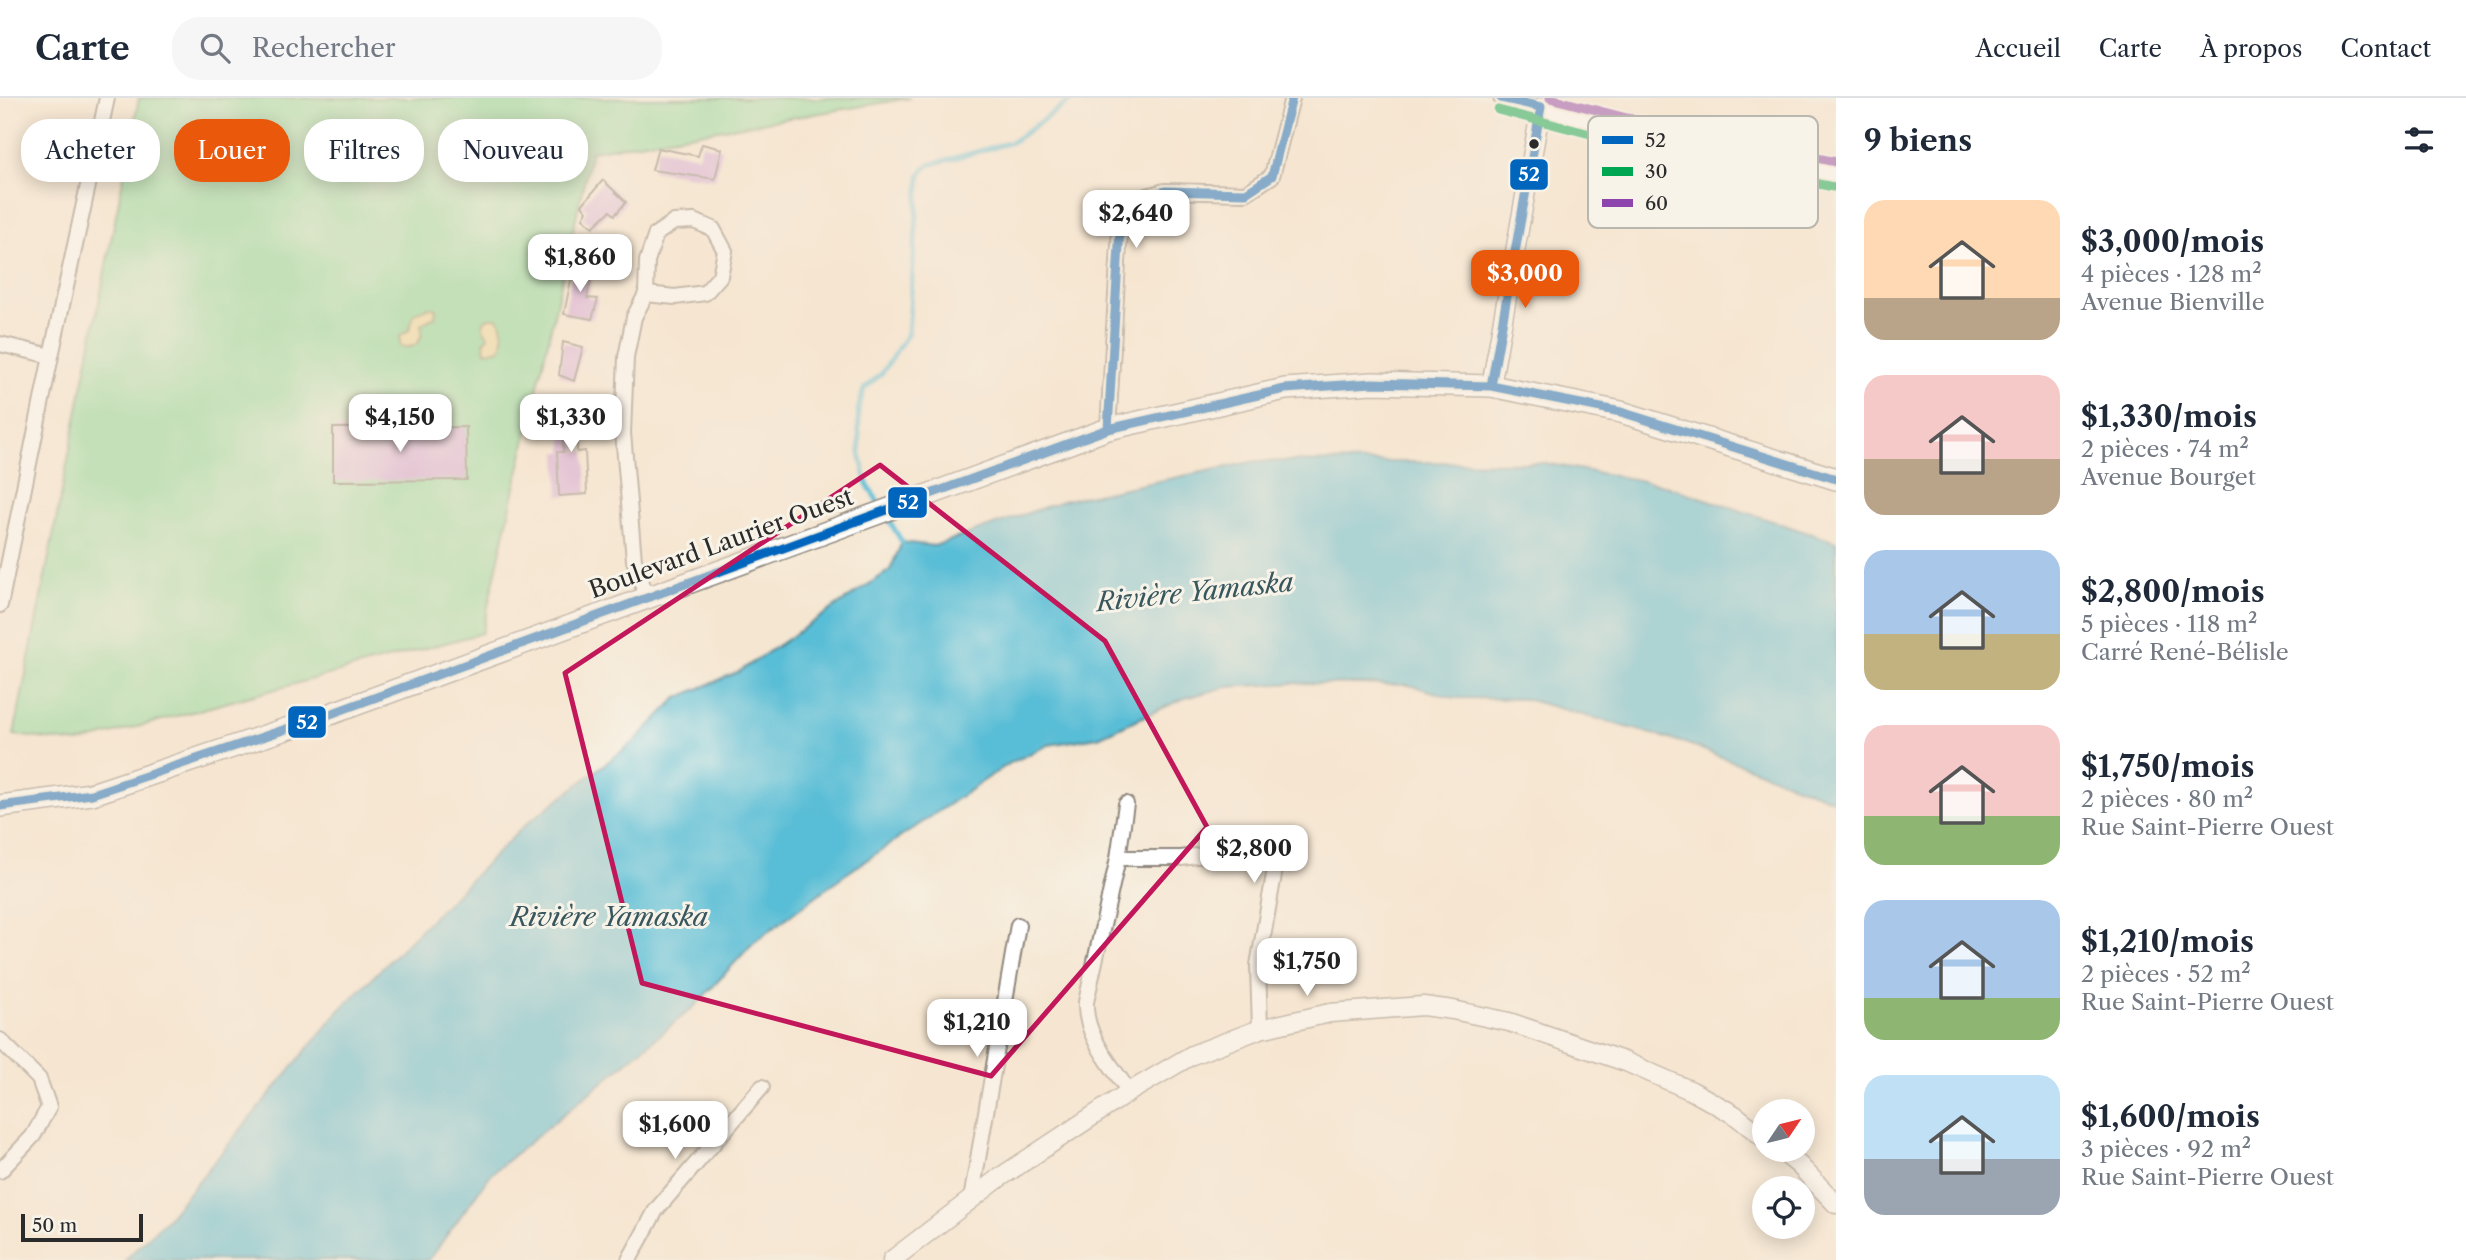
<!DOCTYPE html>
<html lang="fr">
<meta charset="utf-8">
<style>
body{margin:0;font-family:"Libre Caslon Text",serif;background:#f6f6f7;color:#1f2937;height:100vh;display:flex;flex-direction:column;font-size:26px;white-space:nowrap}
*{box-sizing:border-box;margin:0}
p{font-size:23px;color:#747a83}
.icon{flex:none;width:38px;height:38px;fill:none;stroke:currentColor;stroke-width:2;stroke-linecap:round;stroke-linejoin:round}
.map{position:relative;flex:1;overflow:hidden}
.sheet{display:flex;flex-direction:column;background:#fff;width:630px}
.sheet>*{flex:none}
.top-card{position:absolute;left:21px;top:21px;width:665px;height:63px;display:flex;gap:14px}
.needle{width:46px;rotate:55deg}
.tools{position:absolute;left:1752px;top:1001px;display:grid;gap:14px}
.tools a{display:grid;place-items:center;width:63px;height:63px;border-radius:50%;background:#fff;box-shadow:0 4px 18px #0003;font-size:35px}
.scale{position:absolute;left:21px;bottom:18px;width:122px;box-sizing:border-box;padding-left:7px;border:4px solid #2b2b2b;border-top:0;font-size:19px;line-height:24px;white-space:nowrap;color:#2b2b2b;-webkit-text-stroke:5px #f7f3e8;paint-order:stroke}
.price{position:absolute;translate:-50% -60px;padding:0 16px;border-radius:14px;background:#fff;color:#222;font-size:23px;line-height:46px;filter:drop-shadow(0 2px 4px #0008)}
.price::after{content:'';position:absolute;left:50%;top:42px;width:21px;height:16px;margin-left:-10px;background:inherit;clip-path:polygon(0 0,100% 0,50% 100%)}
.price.on{background:#ea580c;color:#fff}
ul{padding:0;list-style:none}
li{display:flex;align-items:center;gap:21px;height:175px;padding:0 28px}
li span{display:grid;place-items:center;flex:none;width:196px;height:140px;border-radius:21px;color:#555}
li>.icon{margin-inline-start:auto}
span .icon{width:84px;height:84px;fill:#fffc;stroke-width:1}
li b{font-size:30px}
h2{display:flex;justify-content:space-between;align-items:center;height:84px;padding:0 28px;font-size:30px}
.pill{padding:0 24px;border-radius:28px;background:#fff;box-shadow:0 4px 18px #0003;font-size:24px;line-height:63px}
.pill.on{background:#ea580c;color:#fff}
header{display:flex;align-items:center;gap:42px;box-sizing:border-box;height:98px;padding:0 35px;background:#fff;border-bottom:2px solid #e0e1e3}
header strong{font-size:33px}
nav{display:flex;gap:38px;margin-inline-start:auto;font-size:24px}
.search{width:490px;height:63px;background:#f6f6f7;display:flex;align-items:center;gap:18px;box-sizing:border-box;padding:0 24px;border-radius:28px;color:#747a83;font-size:26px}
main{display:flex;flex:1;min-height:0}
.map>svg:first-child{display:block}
.green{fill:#88da9b;stroke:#5a8263;stroke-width:2}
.sand{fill:#eeda9e;stroke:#8c8264;stroke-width:2}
.water{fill:#58bdd6;stroke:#427480;stroke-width:2}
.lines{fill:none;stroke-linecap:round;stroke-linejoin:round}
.stream{stroke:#58bdd6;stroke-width:5}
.building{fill:#cf9dd9}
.minor-casing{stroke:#90887e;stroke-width:18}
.tertiary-casing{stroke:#90887e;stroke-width:21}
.primary-casing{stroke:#90887e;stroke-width:24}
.minor{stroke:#fff;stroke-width:14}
.tertiary{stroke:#fff;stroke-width:18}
.primary{stroke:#fff;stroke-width:21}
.bus-1-casing{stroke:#f7f3e8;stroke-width:14}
.bus-2-casing{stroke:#f7f3e8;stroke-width:14}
.bus-3-casing{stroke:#f7f3e8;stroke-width:14}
.bus-1{stroke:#0065bd;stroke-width:9}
.bus-2{stroke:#00a651;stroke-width:9}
.bus-3{stroke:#8e44ad;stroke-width:9}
.marked{fill:none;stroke:#c2185b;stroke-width:5;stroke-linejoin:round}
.bus-dot{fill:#2b2b2b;stroke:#f7f3e8;stroke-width:2.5}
.labels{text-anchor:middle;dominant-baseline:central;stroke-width:6;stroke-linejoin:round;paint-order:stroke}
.street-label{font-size:24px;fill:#2b2b2b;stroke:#f7f3e8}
.water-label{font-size:26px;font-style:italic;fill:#38575e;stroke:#f7f3e8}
.key{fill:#f7f3e8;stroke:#bab7af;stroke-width:2}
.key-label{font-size:19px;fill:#2b2b2b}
.line-badge{stroke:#f7f3e8;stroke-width:2.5}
.badge-label{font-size:19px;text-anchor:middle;font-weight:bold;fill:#fff}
</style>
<header>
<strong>Carte</strong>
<div class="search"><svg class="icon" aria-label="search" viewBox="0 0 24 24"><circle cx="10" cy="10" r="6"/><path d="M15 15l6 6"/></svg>Rechercher</div>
<nav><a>Accueil</a><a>Carte</a><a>À propos</a><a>Contact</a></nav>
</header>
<main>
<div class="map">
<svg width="1836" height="1162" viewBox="0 0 1836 1162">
<rect width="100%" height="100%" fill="#f7f3e8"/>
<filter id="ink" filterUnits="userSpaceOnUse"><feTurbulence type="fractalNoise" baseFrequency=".0143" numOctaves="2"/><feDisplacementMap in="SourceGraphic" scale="14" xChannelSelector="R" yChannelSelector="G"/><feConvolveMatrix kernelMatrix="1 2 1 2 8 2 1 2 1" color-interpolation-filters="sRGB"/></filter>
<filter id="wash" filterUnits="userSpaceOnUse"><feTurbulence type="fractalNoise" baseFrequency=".00686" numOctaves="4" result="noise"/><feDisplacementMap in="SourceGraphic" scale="28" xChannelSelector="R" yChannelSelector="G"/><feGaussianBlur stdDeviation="1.57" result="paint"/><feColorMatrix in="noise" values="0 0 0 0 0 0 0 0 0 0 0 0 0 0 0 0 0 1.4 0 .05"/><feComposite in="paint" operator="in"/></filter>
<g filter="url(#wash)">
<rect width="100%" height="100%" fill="#f5e6d1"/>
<path class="green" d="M 139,0 L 911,0 L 591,53 L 482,535 L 78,645 L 14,637 Z"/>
<path class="sand" d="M 429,209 L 436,211 L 435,219 L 421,226 C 425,241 416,253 400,248 L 400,238 L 409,232 L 414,216 Z
M 489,220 L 497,220 C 503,227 505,244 500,251 L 488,254 L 485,253 L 484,245 L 488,238 L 482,229 L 485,222 Z"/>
<path class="water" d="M 1256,363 L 1544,365 L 1660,386 L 1836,444 L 1836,703 L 1685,645 L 1525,601 L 1455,600 L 1409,587 L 1296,585 L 1227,589 L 1185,600 L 1098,639 L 1048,647 L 1010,665 L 843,778 L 753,845 L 695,908 L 491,1076 L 429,1162 L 125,1162 L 167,1121 L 337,915 L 526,726 L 634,644 L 677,600 L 740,573 L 890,472 L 902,444 L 934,448 L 1062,403 Z"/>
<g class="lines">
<path class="stream" d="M 881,409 L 867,386 L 860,356 L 858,312 L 864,291 L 882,275 L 908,235 L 920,76 L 929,67 L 1012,44 L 1074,0
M 886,417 L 902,444"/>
</g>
<g id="blocks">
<path class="building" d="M 702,46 L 722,51 L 715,81 L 652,72 L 658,50 L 698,58 Z
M 603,82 L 626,104 L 615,117 L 610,113 L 593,129 L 583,120 L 587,113 L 582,107 Z
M 574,167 L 593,172 L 587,200 L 598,201 L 592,221 L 564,216 Z
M 563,244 L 583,249 L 574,283 L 559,277 Z
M 577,300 L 577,354 L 585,353 L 587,396 L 559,398 L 557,354 L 563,354 L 562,301 Z
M 466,329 L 467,382 L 333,383 L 333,330 Z"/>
</g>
</g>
<g filter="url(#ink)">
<use href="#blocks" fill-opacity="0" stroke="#90887e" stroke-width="2"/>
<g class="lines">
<defs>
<path id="minor" d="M 1501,0 L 1541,9
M 646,196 L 675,199 L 705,195 L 720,178 L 725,153 L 713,131 L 694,123 L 674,124 L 656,136 L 647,163 L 646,196 L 634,219 L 626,259 L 623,335 L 634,462 L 647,500
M 0,246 L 51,258
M 1108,331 L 1120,131 L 1133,102 L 1165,93 L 1246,95 L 1272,78 L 1292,0
M 0,507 L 51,258 L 107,0
M 1126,706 L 1118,760 L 1086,904 C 1084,938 1112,967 1129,994
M 1118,760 L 1181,760 L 1227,754 L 1254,755 L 1268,761 L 1275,771 L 1258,867 L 1260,931
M 0,942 L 39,981 L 49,1009 L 33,1038 L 0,1073
M 971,1102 L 1018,827
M 629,1162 L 656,1112 L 762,989"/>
<path id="tertiary" d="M 1491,288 L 1541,9 L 1624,32 L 1836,77
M 1780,1052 L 1799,1067 L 1836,1106
M 892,1162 L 999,1080 L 1129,994 L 1192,957 L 1260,931 L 1330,915 L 1423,908 L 1453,912 L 1509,924 L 1626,964 L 1692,993 L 1735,1017 L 1764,1040"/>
<path id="primary" d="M 0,708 L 92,696 L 322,619 L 1108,331 L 1285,291 L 1372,285 L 1491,288 L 1621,314 L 1836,381"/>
</defs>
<use href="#minor" class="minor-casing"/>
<use href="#tertiary" class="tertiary-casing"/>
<use href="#primary" class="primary-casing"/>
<use href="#minor" class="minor"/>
<use href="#tertiary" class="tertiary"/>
<use href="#primary" class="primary"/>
<defs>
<path id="bus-1" d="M 1491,288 L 1541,9 L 1501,0
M 1108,331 L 1120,131 L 1133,102 L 1165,93 L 1246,95 L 1272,78 L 1292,0
M 0,708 L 92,696 L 322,619 L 1108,331 L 1285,291 L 1372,285 L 1491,288 L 1621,314 L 1836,381"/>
<path id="bus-2" d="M 1498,12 L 1621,44 L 1833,89"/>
<path id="bus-3" d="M 1550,0 L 1627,20 L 1836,64"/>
</defs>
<use href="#bus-1" class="bus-1-casing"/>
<use href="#bus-2" class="bus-2-casing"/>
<use href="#bus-3" class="bus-3-casing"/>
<use href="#bus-1" class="bus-1"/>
<use href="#bus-2" class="bus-2"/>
<use href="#bus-3" class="bus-3"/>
</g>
</g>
<path d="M0 0H1836V1162H0ZM 880,367 L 1105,543 L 1207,729 L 991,978 L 642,885 L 565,575 Z" fill="#f5e6d1" fill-opacity=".55" fill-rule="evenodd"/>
<path class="marked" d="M 880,367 L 1105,543 L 1207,729 L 991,978 L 642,885 L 565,575 Z"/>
<circle class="bus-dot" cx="1534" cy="46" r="6"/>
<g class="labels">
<g class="street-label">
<text transform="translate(721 445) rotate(-20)">Boulevard Laurier Ouest</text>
</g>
<g class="water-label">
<text transform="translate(1195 494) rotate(-6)">Rivière Yamaska</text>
<text x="609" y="819">Rivière Yamaska</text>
</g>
</g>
<rect x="1588" y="18" width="230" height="112" rx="10" class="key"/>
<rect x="1602" y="38" width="31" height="8" fill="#0065bd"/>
<rect x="1602" y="69" width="31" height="9" fill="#00a651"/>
<rect x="1602" y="101" width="31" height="8" fill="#8e44ad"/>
<g class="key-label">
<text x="1645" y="49">52</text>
<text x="1645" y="80">30</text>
<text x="1645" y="112">60</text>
</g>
<g class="line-badge">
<rect x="1509" y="60" width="40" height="33" rx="7" fill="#0065bd"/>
<rect x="887" y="388" width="41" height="33" rx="7" fill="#0065bd"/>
<rect x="287" y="607" width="40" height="34" rx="7" fill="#0065bd"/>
</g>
<g class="badge-label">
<text x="1529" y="83">52</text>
<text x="908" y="411">52</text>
<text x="307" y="631">52</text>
</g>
</svg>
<div class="tools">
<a><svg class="needle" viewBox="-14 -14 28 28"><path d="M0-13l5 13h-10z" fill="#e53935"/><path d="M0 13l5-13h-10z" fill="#747a83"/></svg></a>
<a><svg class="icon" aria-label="locate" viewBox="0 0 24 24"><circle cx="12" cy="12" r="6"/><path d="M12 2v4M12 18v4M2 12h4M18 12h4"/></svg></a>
</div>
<div class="scale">50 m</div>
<b class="price" style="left:1136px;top:152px">$2,640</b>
<b class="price" style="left:580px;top:196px">$1,860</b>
<b class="price on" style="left:1525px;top:212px">$3,000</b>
<b class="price" style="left:400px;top:356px">$4,150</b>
<b class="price" style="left:571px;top:356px">$1,330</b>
<b class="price" style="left:1254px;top:787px">$2,800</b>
<b class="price" style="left:1307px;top:900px">$1,750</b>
<b class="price" style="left:977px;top:961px">$1,210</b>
<b class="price" style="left:675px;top:1063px">$1,600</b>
<div class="top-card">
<a class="pill">Acheter</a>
<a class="pill on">Louer</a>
<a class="pill">Filtres</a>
<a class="pill">Nouveau</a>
</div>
</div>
<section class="sheet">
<h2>9 biens<svg class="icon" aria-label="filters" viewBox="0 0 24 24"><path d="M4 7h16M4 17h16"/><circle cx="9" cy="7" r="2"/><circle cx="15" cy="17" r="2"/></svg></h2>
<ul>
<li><span style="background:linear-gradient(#ffd9b3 70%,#b9a48a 0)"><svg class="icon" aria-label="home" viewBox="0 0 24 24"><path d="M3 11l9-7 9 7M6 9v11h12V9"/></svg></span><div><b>$3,000/mois</b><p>4 pièces · 128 m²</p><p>Avenue Bienville</p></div></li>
<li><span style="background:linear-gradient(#f6c9c9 60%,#b9a48a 0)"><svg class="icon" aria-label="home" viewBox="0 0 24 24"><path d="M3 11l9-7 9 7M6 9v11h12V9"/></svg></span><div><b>$1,330/mois</b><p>2 pièces · 74 m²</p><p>Avenue Bourget</p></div></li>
<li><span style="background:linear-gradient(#a9c7e8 60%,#c2b280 0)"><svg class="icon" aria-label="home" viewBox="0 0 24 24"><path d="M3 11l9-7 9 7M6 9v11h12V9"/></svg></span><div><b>$2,800/mois</b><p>5 pièces · 118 m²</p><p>Carré René-Bélisle</p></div></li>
<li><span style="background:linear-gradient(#f6c9c9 65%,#8fb573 0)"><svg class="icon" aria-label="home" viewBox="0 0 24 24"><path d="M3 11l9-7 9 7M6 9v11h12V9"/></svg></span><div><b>$1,750/mois</b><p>2 pièces · 80 m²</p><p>Rue Saint-Pierre Ouest</p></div></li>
<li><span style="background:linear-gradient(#a9c7e8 70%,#8fb573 0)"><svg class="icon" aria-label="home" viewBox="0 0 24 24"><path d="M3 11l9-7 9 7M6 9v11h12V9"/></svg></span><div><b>$1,210/mois</b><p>2 pièces · 52 m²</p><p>Rue Saint-Pierre Ouest</p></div></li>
<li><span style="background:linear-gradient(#bfe0f5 60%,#9aa5b1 0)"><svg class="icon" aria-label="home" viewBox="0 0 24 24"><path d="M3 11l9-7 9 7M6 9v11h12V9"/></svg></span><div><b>$1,600/mois</b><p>3 pièces · 92 m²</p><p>Rue Saint-Pierre Ouest</p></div></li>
</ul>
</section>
</main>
